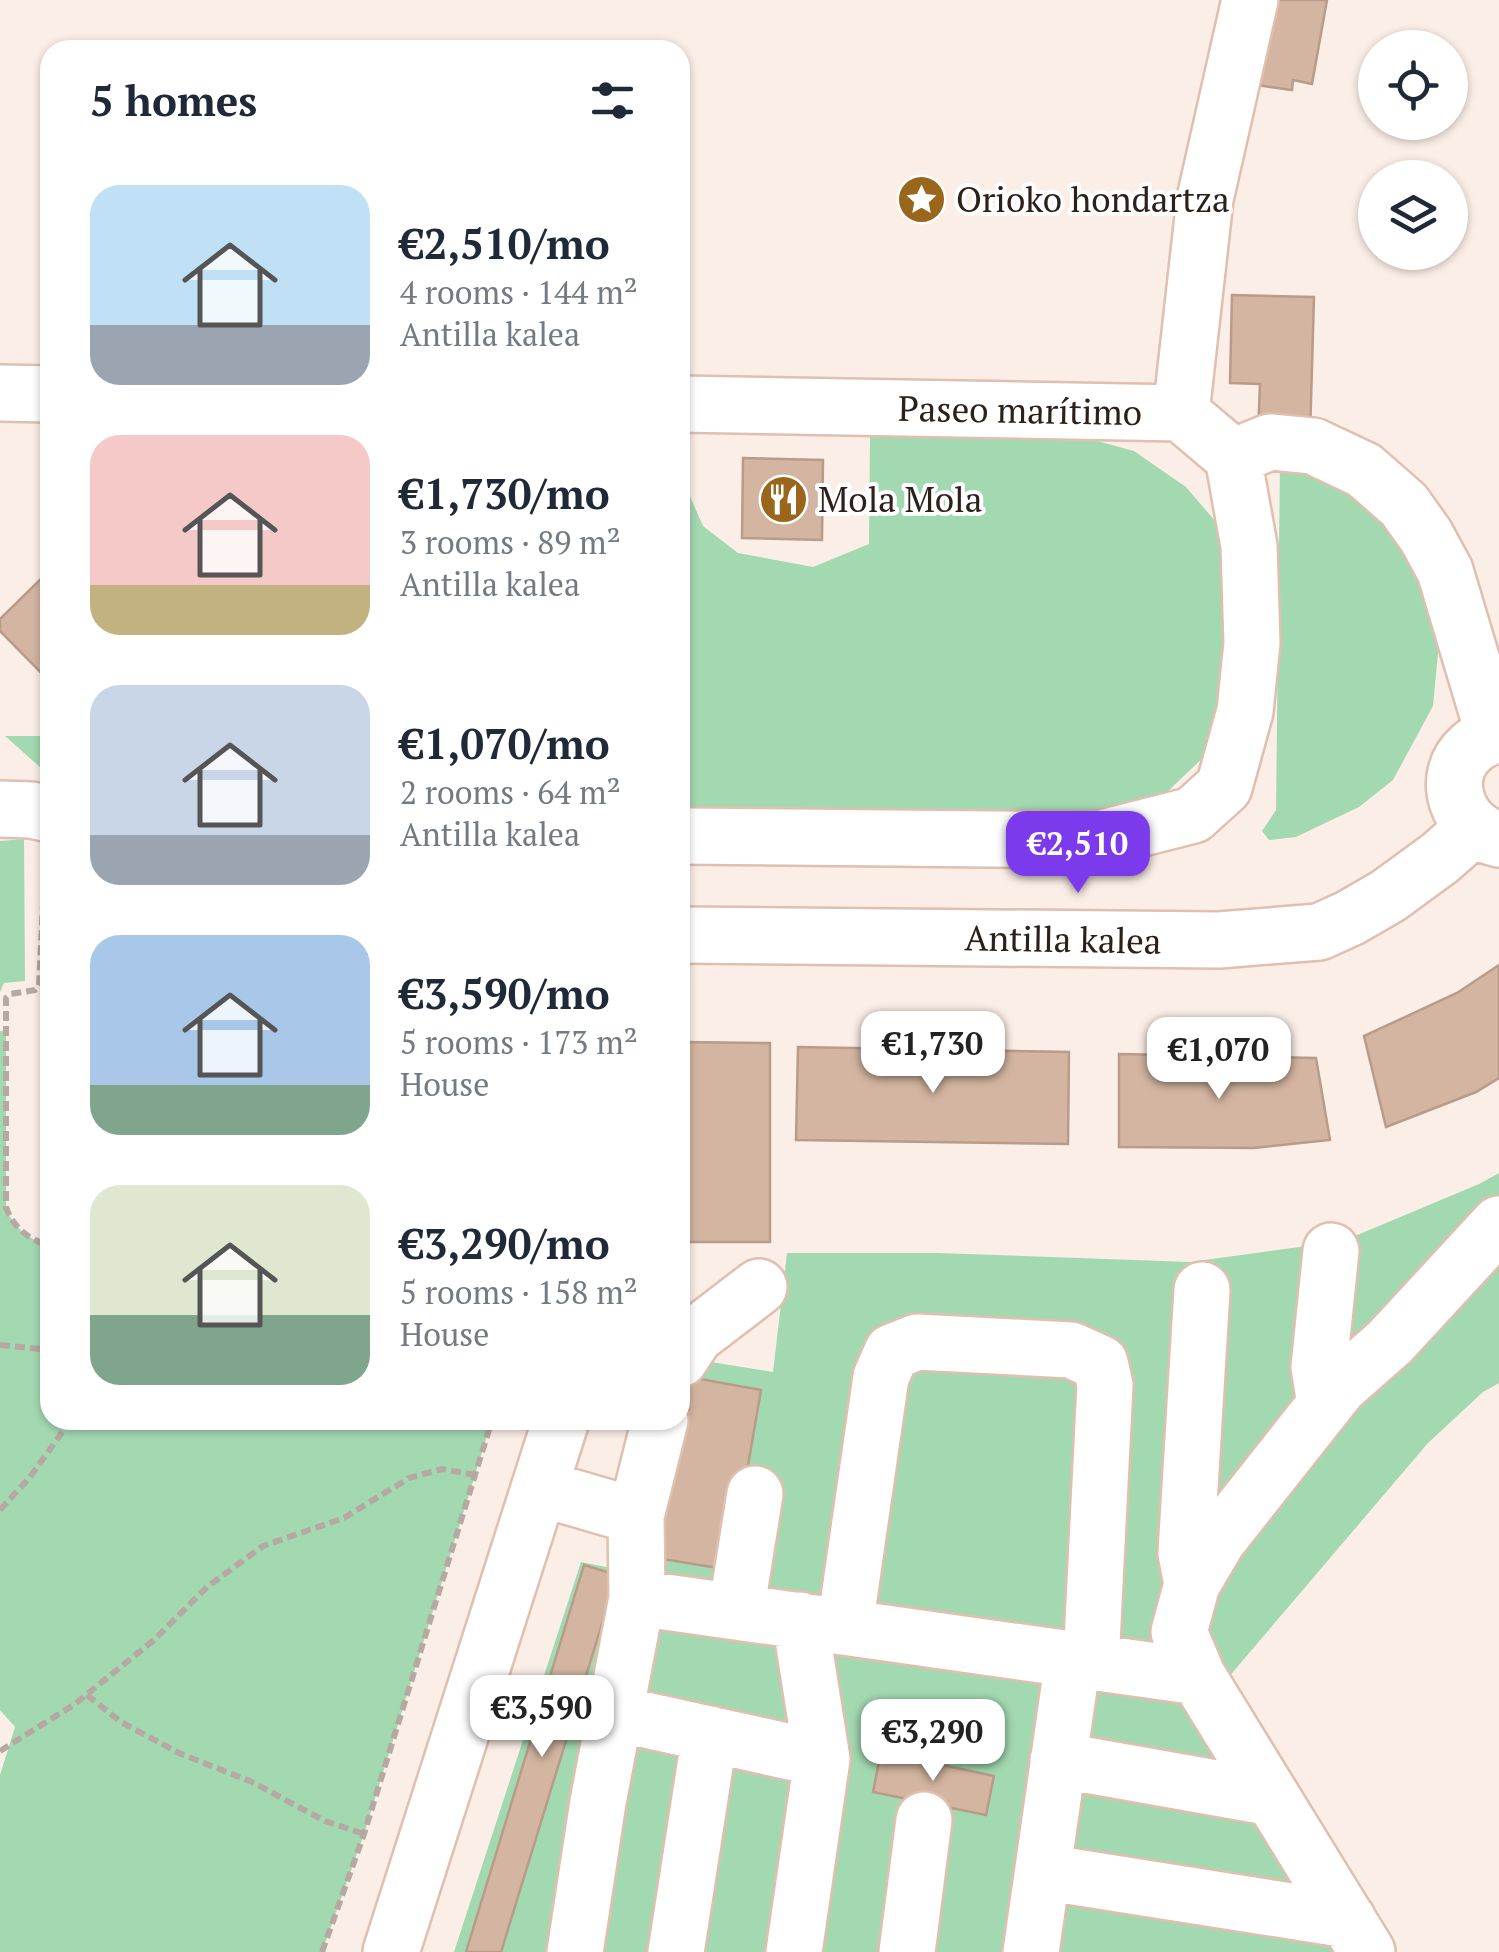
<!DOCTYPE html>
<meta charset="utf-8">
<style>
body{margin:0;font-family:"PT Serif",serif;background:#f6f6f7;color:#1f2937;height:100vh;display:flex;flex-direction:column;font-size:38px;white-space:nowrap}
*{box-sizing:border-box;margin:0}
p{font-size:32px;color:#747a83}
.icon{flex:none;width:55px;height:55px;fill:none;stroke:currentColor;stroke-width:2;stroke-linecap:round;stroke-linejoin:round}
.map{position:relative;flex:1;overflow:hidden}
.side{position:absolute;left:40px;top:40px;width:650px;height:1390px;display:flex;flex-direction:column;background:#fff;border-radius:30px;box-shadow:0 2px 8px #0004}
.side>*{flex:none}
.buttons{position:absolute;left:1358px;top:30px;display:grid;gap:20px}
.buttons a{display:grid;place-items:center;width:110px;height:110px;border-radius:50%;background:#fff;box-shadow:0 2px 8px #0004;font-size:50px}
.price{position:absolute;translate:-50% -85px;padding:0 22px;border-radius:20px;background:#fff;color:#222;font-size:32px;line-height:65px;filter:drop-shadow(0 2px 5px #0008)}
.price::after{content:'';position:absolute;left:50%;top:60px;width:30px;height:22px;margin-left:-15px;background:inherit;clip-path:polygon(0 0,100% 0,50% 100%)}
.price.on{background:#7c3aed;color:#fff}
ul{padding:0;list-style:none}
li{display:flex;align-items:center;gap:30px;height:250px;padding:0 50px}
li span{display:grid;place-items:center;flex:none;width:280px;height:200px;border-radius:30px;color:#555}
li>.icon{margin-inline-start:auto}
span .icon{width:120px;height:120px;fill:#fffc;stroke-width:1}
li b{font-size:42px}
h2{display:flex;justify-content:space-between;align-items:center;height:120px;padding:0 50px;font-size:42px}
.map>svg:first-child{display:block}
.green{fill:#a3d9b1}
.building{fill:#d3b5a1;stroke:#b89c89;stroke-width:2.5}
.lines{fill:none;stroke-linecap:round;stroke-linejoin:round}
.minor-casing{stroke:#e0bfaf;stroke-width:60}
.path{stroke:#b6a9a2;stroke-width:6;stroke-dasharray:10 5;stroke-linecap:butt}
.minor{stroke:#fff;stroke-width:55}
.labels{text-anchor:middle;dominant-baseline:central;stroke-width:8;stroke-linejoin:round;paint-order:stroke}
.poi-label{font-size:35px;fill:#2c201a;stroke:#fff;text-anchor:start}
.street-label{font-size:35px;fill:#2c201a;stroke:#fff}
</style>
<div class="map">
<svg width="1499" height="1952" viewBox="0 0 1499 1952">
<rect width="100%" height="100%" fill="#fbeee7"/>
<path class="green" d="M 1064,432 L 1134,451 L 1186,487 L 1222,529 L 1242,593 L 1211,750 L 1164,795 L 1109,823 L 680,825 L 680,500 L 688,492 L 703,526 L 738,553 L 813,567 L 869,544 L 870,433 Z
M 1280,461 L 1351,483 L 1421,565 L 1440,632 L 1433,706 L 1393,780 L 1359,807 L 1296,837 L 1269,840 L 1262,831 L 1276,810 Z
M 5,736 L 50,736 L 50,776 Z
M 24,839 L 25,981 L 4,983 L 0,992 L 0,841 Z
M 0,1031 L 6,1031 L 6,1207 C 13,1228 30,1240 50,1246 L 50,1420 L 492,1420 L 364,1834 L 322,1952 L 0,1952 L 0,1775 L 15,1727 L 0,1710 Z
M 1499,1173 L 1499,1383 L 1483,1392 L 1428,1443 L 1221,1686 L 1386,1952 L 454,1952 L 581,1562 L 646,1575 L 680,1420 L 680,1390 L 686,1358 L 773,1372 L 787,1253 L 938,1253 L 1190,1262 L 1343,1241 L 1479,1184 Z"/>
<path class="building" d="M 1271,0 L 1327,0 L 1312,84 L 1293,80 L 1292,90 L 1256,85 Z
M 1232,295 L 1314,297 L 1310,436 L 1258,434 L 1260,384 L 1230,383 Z
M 743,458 L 823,460 L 822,540 L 742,538 Z
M 50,570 L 50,682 L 0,631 L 0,619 Z
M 1499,965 L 1499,1078 L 1476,1092 L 1386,1127 L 1364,1036 L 1457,993 Z
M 681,1042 L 770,1043 L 770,1242 L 681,1242 Z
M 798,1047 L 1069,1052 L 1068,1144 L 796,1140 Z
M 1119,1054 L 1316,1058 L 1330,1140 L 1254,1148 L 1119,1147 Z
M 689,1377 L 761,1390 L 730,1570 L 657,1558 Z
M 584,1565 L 617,1575 L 501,1952 L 466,1952 Z
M 881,1752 L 994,1776 L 986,1815 L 873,1792 Z"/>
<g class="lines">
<defs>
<path id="minor" d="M 0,393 L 50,394
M 680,404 L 1181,413 L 1205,199 L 1250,0
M 1233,457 L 1270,442 L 1313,446 L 1364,470 L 1404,505 L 1426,536 L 1445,571 L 1494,735
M 1499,734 C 1488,737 1480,740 1471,748 C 1438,777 1458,831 1499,839
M 0,809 L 31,810 L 50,814
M 680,836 L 1095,840 L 1193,815 L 1224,787 L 1245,711 L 1252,643 L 1249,546 L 1233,457 L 1181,413
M 680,935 L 1219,940 L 1319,932 L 1350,918 L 1388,896 L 1440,858 L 1474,828
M 680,1359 L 695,1336 L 759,1287
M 1325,1405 L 1319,1367 L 1331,1251
M 540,1488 L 636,1516
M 1192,1584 L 1186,1553 L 1202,1290
M 637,1598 L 1198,1677
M 736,1612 L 755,1494
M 845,1626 L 881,1377 L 892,1352 L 917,1342 L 1071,1350 L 1100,1363 L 1105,1385 L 1091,1662
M 614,1713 L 822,1759
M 1058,1760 L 1272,1798
M 1043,1872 L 1348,1920
M 391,1952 L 561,1420
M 575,1952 L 598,1802 L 637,1598 L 636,1516 L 660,1420
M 676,1952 L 710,1734
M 794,1952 L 822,1759 L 800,1620
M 907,1952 L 924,1820
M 1031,1952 L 1073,1660
M 1367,1952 L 1198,1677 L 1179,1632 L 1192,1584 L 1218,1540 L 1339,1387 L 1390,1342 L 1499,1224"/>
</defs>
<use href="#minor" class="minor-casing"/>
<path class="path" d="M 48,856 L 45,865 L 39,985 L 35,990 L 10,994 L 6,998 L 6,1207 C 13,1228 30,1240 50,1246
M 0,1345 L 50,1350
M 0,1510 L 30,1477 L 71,1420
M 87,1695 L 121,1722 L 179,1753 L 252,1782 L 325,1821 L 364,1834
M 0,1751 L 75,1704 L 154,1640 L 207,1587 L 263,1546 L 344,1518 L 409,1478 L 442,1469 L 476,1475
M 322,1952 L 364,1834 L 492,1420"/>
<use href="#minor" class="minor"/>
</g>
<defs>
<symbol id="sight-disc" viewBox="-11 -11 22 22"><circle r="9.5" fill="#99661b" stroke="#fff"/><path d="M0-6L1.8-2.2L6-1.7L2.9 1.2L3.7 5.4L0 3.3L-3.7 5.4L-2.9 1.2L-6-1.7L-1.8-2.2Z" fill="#fff"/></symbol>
<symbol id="restaurant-disc" viewBox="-11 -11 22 22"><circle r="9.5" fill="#99661b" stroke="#fff"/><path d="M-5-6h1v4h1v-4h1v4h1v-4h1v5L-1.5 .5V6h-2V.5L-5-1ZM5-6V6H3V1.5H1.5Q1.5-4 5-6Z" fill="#fff"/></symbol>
</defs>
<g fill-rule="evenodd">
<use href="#sight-disc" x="894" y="172" width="55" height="55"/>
<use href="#restaurant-disc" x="756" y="472" width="55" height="55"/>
</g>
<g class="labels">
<g class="poi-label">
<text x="956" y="199">Orioko hondartza</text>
<text x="818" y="499">Mola Mola</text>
</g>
<g class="street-label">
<text transform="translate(1020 410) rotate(1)">Paseo marítimo</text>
<text transform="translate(1063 939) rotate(1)">Antilla kalea</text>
</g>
</g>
</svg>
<div class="buttons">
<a><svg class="icon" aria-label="locate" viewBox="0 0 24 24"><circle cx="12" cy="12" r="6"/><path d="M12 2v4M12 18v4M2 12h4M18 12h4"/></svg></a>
<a><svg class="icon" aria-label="layers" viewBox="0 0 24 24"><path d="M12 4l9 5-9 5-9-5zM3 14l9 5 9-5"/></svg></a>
</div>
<b class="price on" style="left:1078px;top:896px">€2,510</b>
<b class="price" style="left:933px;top:1096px">€1,730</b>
<b class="price" style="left:1219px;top:1102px">€1,070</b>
<b class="price" style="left:542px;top:1760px">€3,590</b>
<b class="price" style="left:933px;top:1784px">€3,290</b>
<section class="side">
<h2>5 homes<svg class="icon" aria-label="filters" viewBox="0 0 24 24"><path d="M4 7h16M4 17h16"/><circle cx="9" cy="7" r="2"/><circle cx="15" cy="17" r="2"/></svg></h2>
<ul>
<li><span style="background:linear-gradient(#bfe0f5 70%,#9aa5b1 0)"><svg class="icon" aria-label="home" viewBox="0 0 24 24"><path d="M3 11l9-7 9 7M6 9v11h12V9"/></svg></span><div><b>€2,510/mo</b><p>4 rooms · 144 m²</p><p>Antilla kalea</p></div></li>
<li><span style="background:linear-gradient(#f6c9c9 75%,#c2b280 0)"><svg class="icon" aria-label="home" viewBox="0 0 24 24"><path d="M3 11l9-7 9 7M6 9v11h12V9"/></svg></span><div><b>€1,730/mo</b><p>3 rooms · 89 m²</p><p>Antilla kalea</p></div></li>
<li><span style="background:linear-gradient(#c9d6e8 75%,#9aa5b1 0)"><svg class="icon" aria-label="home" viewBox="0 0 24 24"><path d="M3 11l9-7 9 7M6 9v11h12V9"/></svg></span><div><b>€1,070/mo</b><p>2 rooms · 64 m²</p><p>Antilla kalea</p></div></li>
<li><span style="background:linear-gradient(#a9c7e8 75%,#7fa58c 0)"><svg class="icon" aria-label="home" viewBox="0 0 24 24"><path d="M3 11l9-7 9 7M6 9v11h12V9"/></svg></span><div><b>€3,590/mo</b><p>5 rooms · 173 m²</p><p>House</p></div></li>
<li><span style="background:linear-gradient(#dfe7d0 65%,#7fa58c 0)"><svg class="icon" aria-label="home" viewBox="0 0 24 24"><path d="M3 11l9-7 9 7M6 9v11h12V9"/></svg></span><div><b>€3,290/mo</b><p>5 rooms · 158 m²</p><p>House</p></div></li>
</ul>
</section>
</div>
